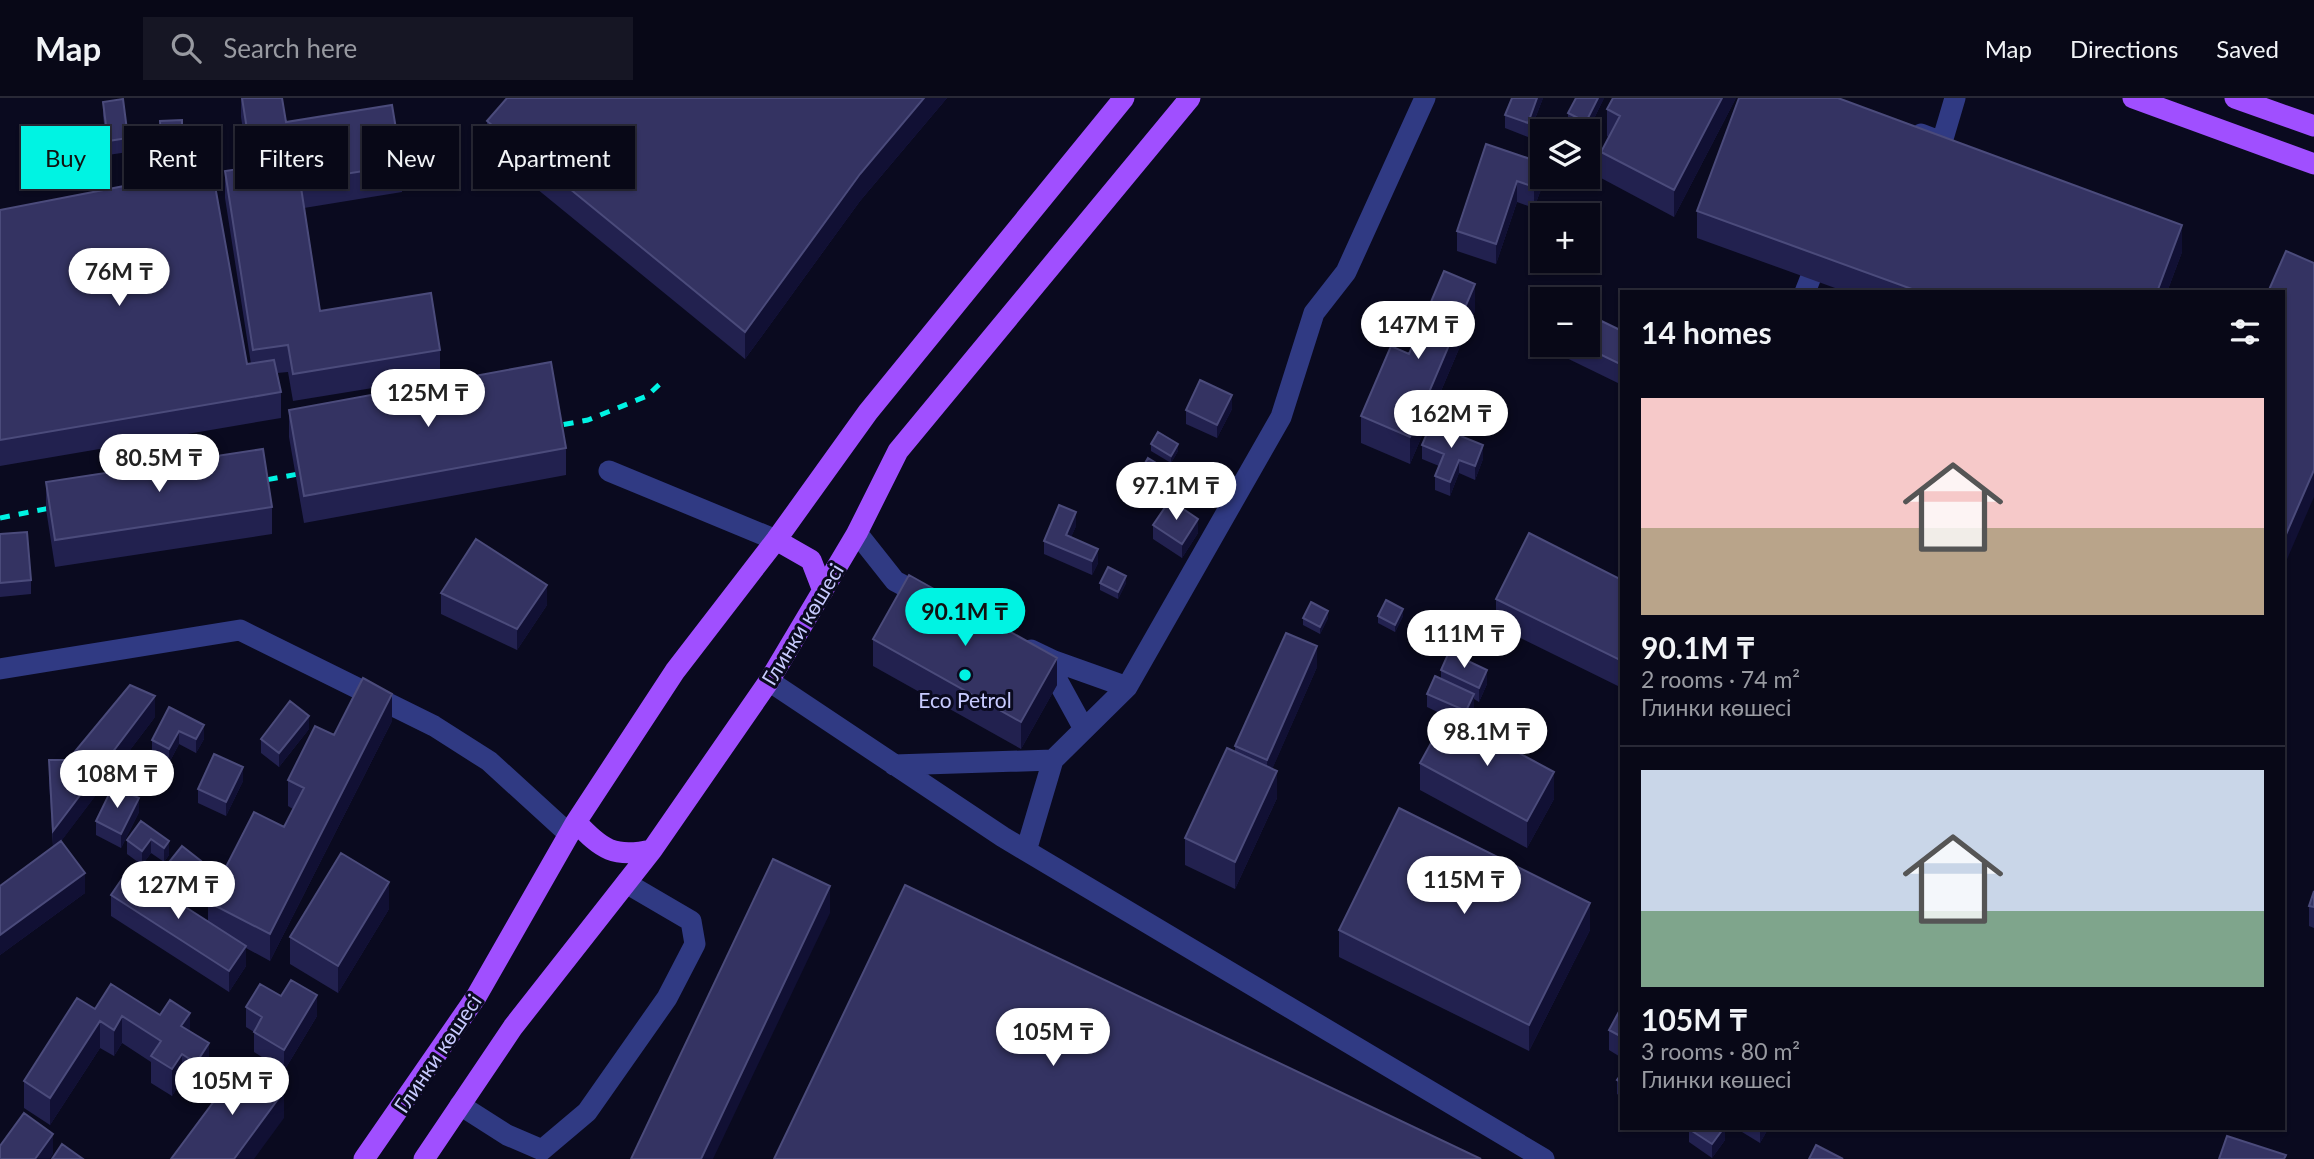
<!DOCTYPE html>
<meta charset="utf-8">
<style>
body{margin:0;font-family:Lato,sans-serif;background:#161624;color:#f1f3f6;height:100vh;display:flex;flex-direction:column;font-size:26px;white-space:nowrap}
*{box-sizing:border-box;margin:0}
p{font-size:23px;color:#989aa1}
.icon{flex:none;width:38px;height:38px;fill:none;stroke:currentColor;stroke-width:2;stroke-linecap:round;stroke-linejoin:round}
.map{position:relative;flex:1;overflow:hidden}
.sheet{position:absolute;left:1620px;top:192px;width:665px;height:840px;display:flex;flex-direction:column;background:#080817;border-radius:0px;box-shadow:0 2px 5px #0004,0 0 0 2px #292936}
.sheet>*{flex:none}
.top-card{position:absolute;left:21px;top:28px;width:665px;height:63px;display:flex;gap:14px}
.buttons{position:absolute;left:1530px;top:21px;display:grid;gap:14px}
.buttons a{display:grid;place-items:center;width:70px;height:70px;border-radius:0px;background:#080817;box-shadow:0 2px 5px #0004,0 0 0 2px #292936;font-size:35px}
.price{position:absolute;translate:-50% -60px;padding:0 16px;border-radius:24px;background:#fff;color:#222;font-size:23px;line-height:46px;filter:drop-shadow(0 2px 4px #0008)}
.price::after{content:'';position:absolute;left:50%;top:42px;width:21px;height:16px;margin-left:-10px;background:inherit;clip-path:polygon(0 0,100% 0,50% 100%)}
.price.on{background:#00f3e3;color:#111}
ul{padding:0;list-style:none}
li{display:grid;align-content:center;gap:14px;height:371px;padding:0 21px}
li+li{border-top:2px solid #292936}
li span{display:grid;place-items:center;height:217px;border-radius:0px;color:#555}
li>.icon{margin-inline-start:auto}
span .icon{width:126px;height:126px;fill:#fffc;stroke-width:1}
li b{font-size:30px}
h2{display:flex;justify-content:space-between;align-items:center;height:84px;padding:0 21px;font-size:30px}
.tag{padding:0 24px;border-radius:0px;background:#080817;box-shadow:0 2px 5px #0004,0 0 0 2px #292936;font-size:24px;line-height:63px}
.tag.on{background:#00f3e3;color:#111}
header{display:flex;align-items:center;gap:42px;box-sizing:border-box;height:98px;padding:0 35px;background:#080817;border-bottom:2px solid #292936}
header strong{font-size:33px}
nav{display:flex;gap:38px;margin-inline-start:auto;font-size:24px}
.search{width:490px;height:63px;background:#161624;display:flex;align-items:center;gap:18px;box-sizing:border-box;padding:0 24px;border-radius:0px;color:#989aa1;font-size:26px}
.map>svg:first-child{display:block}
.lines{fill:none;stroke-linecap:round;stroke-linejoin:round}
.minor{stroke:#303a83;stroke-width:21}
.major{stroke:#a04fff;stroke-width:21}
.rail{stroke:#00f3e3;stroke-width:5;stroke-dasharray:10 9;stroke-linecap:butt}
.wall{fill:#22214f}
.shaded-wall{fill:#111034}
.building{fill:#343362;stroke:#4b4b7b;stroke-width:2}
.poi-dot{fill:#00f3e3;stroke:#0a0a1f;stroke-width:2.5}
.labels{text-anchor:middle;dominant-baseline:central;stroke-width:6;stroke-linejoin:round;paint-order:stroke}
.street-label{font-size:21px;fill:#c8cbff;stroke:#0a0a1f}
.poi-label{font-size:21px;fill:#c8cbff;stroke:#0a0a1f}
</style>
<header>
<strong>Map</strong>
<div class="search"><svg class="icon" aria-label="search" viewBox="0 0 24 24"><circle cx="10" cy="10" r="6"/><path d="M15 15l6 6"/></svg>Search here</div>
<nav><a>Map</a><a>Directions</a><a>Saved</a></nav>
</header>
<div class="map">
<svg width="2314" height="1061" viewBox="0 0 2314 1061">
<rect width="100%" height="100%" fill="#0a0a1f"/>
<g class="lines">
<path class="minor" d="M 1921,36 L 1942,44 L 1955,0
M 1805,194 L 1820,156
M 609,373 L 776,442
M 857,435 L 895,483 L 927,500
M 1031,552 L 1054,563 L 1127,589
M 1044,558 L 1084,631
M 0,571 L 240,532 L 434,628 L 489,663 L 569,736
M 769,583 L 1003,739 L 1544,1061
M 894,667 L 1053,662
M 1026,753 L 1053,662 L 1127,589 L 1281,319 L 1314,215 L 1346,174 L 1425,0
M 460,1007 L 507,1037 L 542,1052 L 587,1014 L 667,900 L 695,846 L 691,823 L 626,785"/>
<path class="major" d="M 2133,0 L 2314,66
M 2235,0 L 2314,28
M 776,442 L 811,462 L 823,493
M 576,724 C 602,752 614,760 652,752
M 364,1061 L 476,899 L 576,724 L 675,573 L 776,442 L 868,314 L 1124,0
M 424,1061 L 513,929 L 652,752 L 769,583 L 857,435 L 898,353 L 1190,0"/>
<path class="rail" d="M 545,330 L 588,322 L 647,298 L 663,283
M 249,385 L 315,373
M 0,420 L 65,407"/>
</g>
<path class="wall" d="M 241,0 L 282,0 L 286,24 L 402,67 L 402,94 L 304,110 L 320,213 L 440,252 L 440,279 L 293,303 L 288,274 L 277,275 L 281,294 L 281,320 L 0,368 L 0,112 L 247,266 L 251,266 L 225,100 L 225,73 L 249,70 L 241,19 Z
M 507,0 L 947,0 L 860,103 L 745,261 L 487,50 L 487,23 Z
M 1512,0 L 1543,0 L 1528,39 L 1505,30 L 1505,17 Z
M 1604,0 L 1587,35 L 1587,33 L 1577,33 L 1568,29 L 1568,15 Z
M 1736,0 L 1674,119 L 1601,80 L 1601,54 L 1608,39 L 1607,38 L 1607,11 Z
M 103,4 L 128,40 L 128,54 L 108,57 L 103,18 Z
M 182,22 L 182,46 L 161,47 L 160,23 Z
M 1486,46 L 1543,79 L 1543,86 L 1534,110 L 1517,104 L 1496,166 L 1457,153 L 1457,133 Z
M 1697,113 L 2182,154 L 2167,194 L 1846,194 L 1697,140 Z
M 1475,213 L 1410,366 L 1361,345 L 1361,318 L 1409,256 Z
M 1622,233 L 1622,287 L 1544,249 L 1544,247 L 1587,247 Z
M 1232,311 L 1217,340 L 1186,326 L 1186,312 Z
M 289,312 L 566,350 L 566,377 L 304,425 L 289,339 Z
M 1151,346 L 1178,353 L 1171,365 L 1151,353 Z
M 1422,347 L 1483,361 L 1475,382 L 1459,375 L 1450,398 L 1435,392 L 1435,378 L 1439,368 L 1422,361 Z
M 1141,372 L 1168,379 L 1161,391 L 1141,379 Z
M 46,384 L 272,409 L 272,436 L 55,469 L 46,411 Z
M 1153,427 L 1198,435 L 1182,460 L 1153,441 Z
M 1076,428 L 1071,439 L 1098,465 L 1092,477 L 1044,456 L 1044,443 Z
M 0,436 L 31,482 L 31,496 L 0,499 Z
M 1622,482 L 1622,590 L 1496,528 L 1496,501 Z
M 1100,485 L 1126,485 L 1118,501 L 1100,492 Z
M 441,495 L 547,507 L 517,552 L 441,516 Z
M 1378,518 L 1403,518 L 1395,534 L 1378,525 Z
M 1303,520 L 1328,520 L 1320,536 L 1303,527 Z
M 1413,536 L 1439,536 L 1431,552 L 1413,543 Z
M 873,541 L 1057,587 L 1021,651 L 873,568 Z
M 1317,569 L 1272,671 L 1277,700 L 1235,791 L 1185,767 L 1185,740 L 1235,653 L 1235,648 Z
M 1441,572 L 1487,586 L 1479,604 L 1474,601 L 1474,610 L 1466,626 L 1554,701 L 1527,750 L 1420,692 L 1420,665 L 1446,618 L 1427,609 L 1427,596 L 1441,580 Z
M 169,609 L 204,641 L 196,655 L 179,646 L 169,665 L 152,656 L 152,642 Z
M 155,619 L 61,743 L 85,795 L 0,857 L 0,788 L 53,749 L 49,683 L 49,662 L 68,662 Z
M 392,623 L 270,863 L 246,850 L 246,868 L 229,894 L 111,818 L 111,797 L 208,823 L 208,804 L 284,729 L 293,711 L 288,708 L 288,682 L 334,637 Z
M 309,631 L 279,669 L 261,655 L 261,641 Z
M 243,683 L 226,718 L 198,705 L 198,691 Z
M 139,714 L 121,750 L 96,737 L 96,723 Z
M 141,723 L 169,743 L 169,757 L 164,764 L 151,755 L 142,767 L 127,756 L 127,742 Z
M 161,774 L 201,777 L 180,803 L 161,788 Z
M 2309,808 L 2314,809 L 2314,830 L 2309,828 Z
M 389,811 L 338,895 L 290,866 L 290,839 Z
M 1339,832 L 1590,832 L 1529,953 L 1339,859 Z
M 281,898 L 317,918 L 284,973 L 254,954 L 254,934 L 246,929 L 246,909 Z
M 1622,908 L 1622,960 L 1609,952 L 1609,932 Z
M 95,911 L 160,917 L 190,933 L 209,972 L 196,992 L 182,982 L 172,998 L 151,985 L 151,964 L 122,945 L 114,958 L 100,950 L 50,1027 L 24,1010 L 24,983 Z
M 1622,975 L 1622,999 L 1617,996 L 1617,982 Z
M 1689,1031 L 1725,1031 L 1725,1042 L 1712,1060 L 1689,1044 Z
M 1742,1031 L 1768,1031 L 1760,1045 L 1742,1034 Z"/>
<path class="shaded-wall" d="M 924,0 L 947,0 L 860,103 L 745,261 L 745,234 L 860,76 Z
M 1537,0 L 1543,0 L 1528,39 L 1528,25 Z
M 1598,0 L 1604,0 L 1587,35 L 1587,33 L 1586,33 L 1586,24 Z
M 1722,0 L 1736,0 L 1674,119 L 1674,92 Z
M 1542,68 L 1543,86 L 1534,110 L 1534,89 Z
M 1517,83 L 1517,104 L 1496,166 L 1496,146 Z
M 2182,127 L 2182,154 L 2167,194 L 2157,194 Z
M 1475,186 L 1475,213 L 1410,366 L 1410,339 Z
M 1232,297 L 1232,311 L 1217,340 L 1217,327 Z
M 1178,346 L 1178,353 L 1171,365 L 1171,358 Z
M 1483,347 L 1483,361 L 1475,382 L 1475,368 Z
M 1459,362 L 1459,375 L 1450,398 L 1450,384 Z
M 1168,372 L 1168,379 L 1161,391 L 1161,384 Z
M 2314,372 L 2314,399 L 2284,468 L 2284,441 Z
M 1076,414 L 1076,428 L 1066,451 L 1066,437 Z
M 1198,421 L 1198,435 L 1182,460 L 1182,446 Z
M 1098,451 L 1098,465 L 1092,477 L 1092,463 Z
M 1126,478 L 1126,485 L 1118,501 L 1118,494 Z
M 547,487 L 547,507 L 517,552 L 517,531 Z
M 1403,511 L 1403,518 L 1395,534 L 1395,527 Z
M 1328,513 L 1328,520 L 1320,536 L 1320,529 Z
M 1439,529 L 1439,536 L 1431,552 L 1431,545 Z
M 1317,548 L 1317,569 L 1267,683 L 1267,662 Z
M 1057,560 L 1057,587 L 1021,651 L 1021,624 Z
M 1487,572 L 1487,586 L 1479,604 L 1479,590 Z
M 392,596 L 392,623 L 270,863 L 270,836 Z
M 1474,596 L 1474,610 L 1466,627 L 1466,613 Z
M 155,598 L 155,619 L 53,754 L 53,733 Z
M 309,618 L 309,631 L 279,669 L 279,655 Z
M 204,627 L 204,641 L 196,655 L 196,641 Z
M 179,633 L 179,646 L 169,665 L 169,651 Z
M 243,669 L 243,683 L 226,718 L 226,704 Z
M 1277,673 L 1277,700 L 1235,791 L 1235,764 Z
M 1554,674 L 1554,701 L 1527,750 L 1527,723 Z
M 139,700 L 139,714 L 121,750 L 121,736 Z
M 151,741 L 151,755 L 142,767 L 142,753 Z
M 169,743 L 169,757 L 164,764 L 164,750 Z
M 201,763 L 201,777 L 180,803 L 180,790 Z
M 85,775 L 85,795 L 0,857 L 0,837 Z
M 389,784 L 389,811 L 338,895 L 338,868 Z
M 830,788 L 830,815 L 713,1061 L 701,1061 Z
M 1590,805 L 1590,832 L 1529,953 L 1529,927 Z
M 246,848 L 246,868 L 229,894 L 229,873 Z
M 317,897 L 317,918 L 284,973 L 284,952 Z
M 190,915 L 190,942 L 181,928 Z
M 122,918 L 122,945 L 114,958 L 114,932 Z
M 100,923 L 100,950 L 50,1027 L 50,1000 Z
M 209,945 L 209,972 L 196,992 L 196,965 Z
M 182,956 L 182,982 L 172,998 L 172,971 Z
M 284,993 L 284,1020 L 254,1061 L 234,1061 Z
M 1723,1031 L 1725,1031 L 1725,1042 L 1712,1060 L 1712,1046 Z
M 1760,1031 L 1768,1031 L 1760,1045 Z
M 53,1036 L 53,1056 L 50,1061 L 35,1061 Z"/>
<path class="building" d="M 242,0 L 282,0 L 286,24 L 392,7 L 402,67 L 300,83 L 320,213 L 431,195 L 440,252 L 293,276 L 288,247 L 253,252 L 225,73 L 253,69 Z
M 507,0 L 924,0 L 860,76 L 745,234 L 487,23 Z
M 1512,0 L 1537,0 L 1528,25 L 1505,17 Z
M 1576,0 L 1598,0 L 1586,24 L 1568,15 Z
M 1613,0 L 1722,0 L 1674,92 L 1601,54 L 1620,18 L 1607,11 Z
M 1739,0 L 1838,0 L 2182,127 L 2157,194 L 1920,194 L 1697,113 Z
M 123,1 L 128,40 L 108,43 L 103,4 Z
M 182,22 L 182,39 L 161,40 L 160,23 Z
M 1486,46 L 1542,65 L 1534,89 L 1517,83 L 1496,146 L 1457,133 Z
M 212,71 L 247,266 L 274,262 L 281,294 L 0,342 L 0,112 Z
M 2286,153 L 2314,165 L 2314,372 L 2284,441 L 2284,194 L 2268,194 Z
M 1444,173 L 1475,186 L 1410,339 L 1361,318 L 1391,248 L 1409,256 Z
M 1587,216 L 1622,233 L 1622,267 L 1581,247 L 1587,247 Z
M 551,264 L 566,350 L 304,398 L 289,312 Z
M 1200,282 L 1232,297 L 1217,327 L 1186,312 Z
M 1431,326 L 1483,347 L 1475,368 L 1459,362 L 1450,384 L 1435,378 L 1444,356 L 1422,347 Z
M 1158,334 L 1178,346 L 1171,358 L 1151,346 Z
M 263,351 L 272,409 L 55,442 L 46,384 Z
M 1148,360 L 1168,372 L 1161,384 L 1141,372 Z
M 1170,402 L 1198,421 L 1182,446 L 1153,427 Z
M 1059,407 L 1076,414 L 1066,437 L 1098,451 L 1092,463 L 1044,443 Z
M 27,434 L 31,482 L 0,485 L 0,436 Z
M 1529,435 L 1622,482 L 1622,563 L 1496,501 Z
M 476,441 L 547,487 L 517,531 L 441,495 Z
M 1108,469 L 1126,478 L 1118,494 L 1100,485 Z
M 909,477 L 1057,560 L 1021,624 L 873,541 Z
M 1386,502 L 1403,511 L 1395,527 L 1378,518 Z
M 1311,504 L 1328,513 L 1320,529 L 1303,520 Z
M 1422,520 L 1439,529 L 1431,545 L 1413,536 Z
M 1286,535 L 1317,548 L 1267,662 L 1235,648 Z
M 1449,554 L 1487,572 L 1479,590 L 1441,572 Z
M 1435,578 L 1474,596 L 1466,613 L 1427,596 Z
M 363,580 L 392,596 L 270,836 L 208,804 L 254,714 L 284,729 L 304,690 L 288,682 L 315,628 L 334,637 Z
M 130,587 L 155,598 L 53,733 L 49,662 L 68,662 Z
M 290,603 L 309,618 L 279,655 L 261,641 Z
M 169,609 L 204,627 L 196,641 L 179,633 L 169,651 L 152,642 Z
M 1447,616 L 1554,674 L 1527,723 L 1420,665 Z
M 1227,650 L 1277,673 L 1235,764 L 1185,740 Z
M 214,656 L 243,669 L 226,704 L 198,691 Z
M 113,688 L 139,700 L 121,736 L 96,723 Z
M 1399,710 L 1590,805 L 1529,927 L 1339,832 Z
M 141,723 L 169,743 L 164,750 L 151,741 L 142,753 L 127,742 Z
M 61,743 L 85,775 L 0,837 L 0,788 Z
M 182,748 L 201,763 L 180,790 L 161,774 Z
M 341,755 L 389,784 L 338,868 L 290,839 Z
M 773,761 L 830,788 L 701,1061 L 631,1061 Z
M 128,772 L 246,848 L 229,873 L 111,797 Z
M 905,787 L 1481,1061 L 774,1061 Z
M 2314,793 L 2314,809 L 2309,808 Z
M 291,882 L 317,897 L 284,952 L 254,934 L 262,919 L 246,909 L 260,886 L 281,898 Z
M 111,886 L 160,917 L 170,902 L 190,915 L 181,928 L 209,945 L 196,965 L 182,956 L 172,971 L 151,958 L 161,943 L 122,918 L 114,932 L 100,923 L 50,1000 L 24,983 L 77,900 L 95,911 Z
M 1622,908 L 1622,939 L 1609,932 Z
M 244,963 L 284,993 L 234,1061 L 171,1061 Z
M 1622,975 L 1622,985 L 1617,982 Z
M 24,1015 L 53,1036 L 35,1061 L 0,1061 L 0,1048 Z
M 1689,1031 L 1723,1031 L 1712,1046 Z
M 2227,1038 L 2286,1057 L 2284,1061 L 2219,1061 Z
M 62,1046 L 83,1061 L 52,1061 Z
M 1816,1047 L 1843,1061 L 1809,1061 Z"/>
<circle class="poi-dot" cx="965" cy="577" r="7"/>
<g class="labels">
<g class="street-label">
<text transform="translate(802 526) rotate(-59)">Глинки көшесі</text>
<text transform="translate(437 955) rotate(-56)">Глинки көшесі</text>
</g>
<g class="poi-label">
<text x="965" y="601">Eco Petrol</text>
</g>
</g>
</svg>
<div class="buttons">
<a><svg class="icon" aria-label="layers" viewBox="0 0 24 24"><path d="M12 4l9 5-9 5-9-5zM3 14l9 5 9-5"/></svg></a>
<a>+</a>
<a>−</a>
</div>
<b class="price" style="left:119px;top:210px">76M ₸</b>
<b class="price" style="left:1418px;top:263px">147M ₸</b>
<b class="price" style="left:428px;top:331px">125M ₸</b>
<b class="price" style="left:1451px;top:352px">162M ₸</b>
<b class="price" style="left:159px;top:396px">80.5M ₸</b>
<b class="price" style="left:1176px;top:424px">97.1M ₸</b>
<b class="price on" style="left:965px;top:550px">90.1M ₸</b>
<b class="price" style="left:1464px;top:572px">111M ₸</b>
<b class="price" style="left:1487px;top:670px">98.1M ₸</b>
<b class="price" style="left:117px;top:712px">108M ₸</b>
<b class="price" style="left:1464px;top:818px">115M ₸</b>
<b class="price" style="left:178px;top:823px">127M ₸</b>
<b class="price" style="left:1053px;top:970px">105M ₸</b>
<b class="price" style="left:232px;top:1019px">105M ₸</b>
<div class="top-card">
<a class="tag on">Buy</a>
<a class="tag">Rent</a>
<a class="tag">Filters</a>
<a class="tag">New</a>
<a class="tag">Apartment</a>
</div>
<section class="sheet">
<h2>14 homes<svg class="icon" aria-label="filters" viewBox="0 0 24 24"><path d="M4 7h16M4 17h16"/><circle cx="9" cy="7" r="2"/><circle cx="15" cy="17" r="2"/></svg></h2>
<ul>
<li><span style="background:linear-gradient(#f6c9c9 60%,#b9a48a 0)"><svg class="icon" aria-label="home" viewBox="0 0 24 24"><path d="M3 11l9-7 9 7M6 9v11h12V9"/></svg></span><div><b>90.1M ₸</b><p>2 rooms · 74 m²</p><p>Глинки көшесі</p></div></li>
<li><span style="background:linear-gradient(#c9d6e8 65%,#7fa58c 0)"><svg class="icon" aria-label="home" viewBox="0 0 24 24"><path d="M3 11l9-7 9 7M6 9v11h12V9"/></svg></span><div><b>105M ₸</b><p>3 rooms · 80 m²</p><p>Глинки көшесі</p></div></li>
</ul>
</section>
</div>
